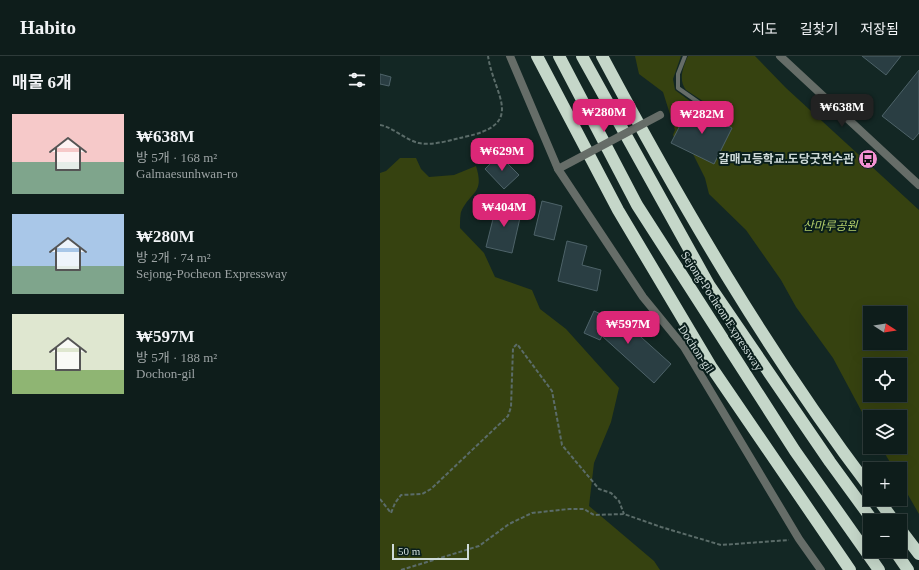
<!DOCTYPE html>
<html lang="ko">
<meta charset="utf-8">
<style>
body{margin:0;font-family:"Times New Roman","Noto Sans KR",serif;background:#172624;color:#f1f3f6;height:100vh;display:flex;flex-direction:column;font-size:15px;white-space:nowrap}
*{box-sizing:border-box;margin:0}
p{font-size:13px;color:#9ba2a3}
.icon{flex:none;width:22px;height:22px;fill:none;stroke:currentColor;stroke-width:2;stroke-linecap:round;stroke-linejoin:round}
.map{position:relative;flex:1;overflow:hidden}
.panel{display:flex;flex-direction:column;background:#0e1d1b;width:380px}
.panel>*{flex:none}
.needle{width:26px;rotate:102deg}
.controls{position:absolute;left:483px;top:250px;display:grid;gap:8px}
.controls a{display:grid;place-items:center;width:44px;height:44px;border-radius:0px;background:#0e1d1b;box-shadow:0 4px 16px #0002,0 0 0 1px #2e3b3a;font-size:20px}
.scale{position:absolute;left:12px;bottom:10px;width:77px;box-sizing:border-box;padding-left:4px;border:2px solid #cfdbd9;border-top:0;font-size:11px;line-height:14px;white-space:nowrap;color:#cfdbd9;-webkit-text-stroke:3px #091e1b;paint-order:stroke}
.price{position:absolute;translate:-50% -34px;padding:0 9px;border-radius:8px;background:#db2777;color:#fff;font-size:13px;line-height:26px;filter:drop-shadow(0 1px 2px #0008)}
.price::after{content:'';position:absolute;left:50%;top:24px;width:12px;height:9px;margin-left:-6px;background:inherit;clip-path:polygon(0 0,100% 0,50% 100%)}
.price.active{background:#222;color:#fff}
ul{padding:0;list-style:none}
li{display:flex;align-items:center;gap:12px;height:100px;padding:0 12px}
li span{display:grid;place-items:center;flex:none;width:112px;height:80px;border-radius:0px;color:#555}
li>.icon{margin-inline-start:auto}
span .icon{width:48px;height:48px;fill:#fffc;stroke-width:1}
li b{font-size:17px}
h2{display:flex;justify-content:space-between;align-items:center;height:48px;padding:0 12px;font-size:17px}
header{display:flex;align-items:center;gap:24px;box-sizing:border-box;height:56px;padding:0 20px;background:#0e1d1b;border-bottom:1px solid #2e3b3a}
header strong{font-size:19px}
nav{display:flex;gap:22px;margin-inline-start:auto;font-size:14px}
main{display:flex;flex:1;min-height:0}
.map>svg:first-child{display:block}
.green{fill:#364210;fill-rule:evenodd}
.building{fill:#2a3e43;stroke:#4e6369}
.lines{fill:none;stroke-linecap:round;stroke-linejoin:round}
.path{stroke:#5b6c69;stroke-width:2;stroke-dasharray:4 2;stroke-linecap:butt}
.service{stroke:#666d68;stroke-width:4}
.minor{stroke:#666d68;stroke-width:8}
.tertiary{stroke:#666d68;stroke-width:8}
.motorway{stroke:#c5d7c9;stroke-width:12}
.minor-bridge{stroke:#666d68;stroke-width:8}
.labels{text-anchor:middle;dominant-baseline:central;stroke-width:4;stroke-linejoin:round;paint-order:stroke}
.poi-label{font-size:12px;font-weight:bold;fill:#cfdbd9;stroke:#091e1b;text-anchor:end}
.park-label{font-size:12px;font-style:italic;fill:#b3ce69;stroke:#091e1b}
.street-label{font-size:12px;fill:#cfdbd9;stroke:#091e1b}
</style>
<header>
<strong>Habito</strong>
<nav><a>지도</a><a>길찾기</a><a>저장됨</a></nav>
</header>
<main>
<section class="panel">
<h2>매물 6개<svg class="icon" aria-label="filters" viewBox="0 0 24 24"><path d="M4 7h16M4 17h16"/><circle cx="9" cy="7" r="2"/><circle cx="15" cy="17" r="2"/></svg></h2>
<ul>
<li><span style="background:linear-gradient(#f6c9c9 60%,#7fa58c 0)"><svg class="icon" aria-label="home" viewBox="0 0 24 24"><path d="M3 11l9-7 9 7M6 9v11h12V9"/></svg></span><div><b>₩638M</b><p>방 5개 · 168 m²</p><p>Galmaesunhwan-ro</p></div></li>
<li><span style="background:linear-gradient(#a9c7e8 65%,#7fa58c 0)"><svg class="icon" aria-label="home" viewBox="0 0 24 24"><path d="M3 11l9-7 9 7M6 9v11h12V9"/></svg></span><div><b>₩280M</b><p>방 2개 · 74 m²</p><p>Sejong-Pocheon Expressway</p></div></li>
<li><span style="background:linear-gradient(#dfe7d0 70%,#8fb573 0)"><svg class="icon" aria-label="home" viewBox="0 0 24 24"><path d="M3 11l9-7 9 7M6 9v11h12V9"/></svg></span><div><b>₩597M</b><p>방 5개 · 188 m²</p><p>Dochon-gil</p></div></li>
</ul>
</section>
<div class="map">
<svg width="539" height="514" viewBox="0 0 539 514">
<rect width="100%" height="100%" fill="#132724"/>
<path class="green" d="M 255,0 L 301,0 L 293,23 L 295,34 L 337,65 L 344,59 L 306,34 C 298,24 303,11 308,0 L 375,0 L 406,32 L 539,154 L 539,458 L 520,425 L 520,413 L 514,413 L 501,391 L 520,391 L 520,361 L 490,361 L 490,371 L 453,302 L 416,251 L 401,224 L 366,174 L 329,138 L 325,122 L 312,96 L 297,88 L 293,79 L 295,74 L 283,36 L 259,18 ZM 490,257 L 520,257 L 520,287 L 490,287 ZM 490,309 L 520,309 L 520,339 L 490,339 Z
M 20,102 L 36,102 L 41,113 L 49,121 L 74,119 L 96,110 C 105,139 90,135 81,156 C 80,160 80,168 80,172 L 104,197 L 115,221 L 152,234 L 160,253 L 186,273 L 239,332 L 231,366 L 214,407 L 209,450 L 274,505 L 280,514 L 0,514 L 0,117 L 6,115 Z"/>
<path class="building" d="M 482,0 L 521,0 L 506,19 Z
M 539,14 L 539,77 L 533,84 L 502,60 Z
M 0,18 L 11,21 L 9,30 L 0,28 Z
M 310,50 L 352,72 L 334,108 L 291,87 Z
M 119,99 L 139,119 L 124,133 L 105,113 Z
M 162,145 L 182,150 L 174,184 L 154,179 Z
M 117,147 L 142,153 L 132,197 L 106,191 Z
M 187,185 L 207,190 L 202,209 L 221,214 L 217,235 L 178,225 Z
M 214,255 L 240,266 L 242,264 L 291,308 L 274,327 L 222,280 L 220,284 L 204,277 Z"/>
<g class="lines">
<path class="path" d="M 0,69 C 13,71 25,84 39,87 C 53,90 70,84 84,81 C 147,68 114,40 108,0
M 0,443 L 11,457 L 15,447 L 21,439 L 42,438 L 51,433 L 128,360 L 131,351 L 133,292 L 137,288 L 172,335 L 182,389 L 219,433 L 231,437 L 239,445 L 244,458
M 21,514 L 99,490 L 129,468 L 152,457 L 189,453 L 204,453 L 214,459 L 244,458 L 281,471 L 341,489 L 409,484"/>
<path class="service" d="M 305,0 L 298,18 L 298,32 L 341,62"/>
<path class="minor" d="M 130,0 L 178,113 L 263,241 L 304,291 L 419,483 L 441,514"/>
<path class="tertiary" d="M 400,0 L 539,129"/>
<path class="motorway" d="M 157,0 L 238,154 L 332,312 L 470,514
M 179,0 L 257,149 L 415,395 L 499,514
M 202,0 L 329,229 L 450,406 L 493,465
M 222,0 C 302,150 388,297 490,432
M 498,443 L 514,465
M 520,473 L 539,498
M 515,495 L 528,514"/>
<path class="minor-bridge" d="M 178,113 L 280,59"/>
</g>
<defs>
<symbol id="bus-disc" viewBox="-11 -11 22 22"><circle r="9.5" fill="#f491d3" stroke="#091e1b"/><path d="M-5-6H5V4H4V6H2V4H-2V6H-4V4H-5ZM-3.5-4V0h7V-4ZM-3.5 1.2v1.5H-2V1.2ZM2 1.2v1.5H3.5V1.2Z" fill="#111"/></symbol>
</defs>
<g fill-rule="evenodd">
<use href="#bus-disc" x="477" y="92" width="22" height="22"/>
</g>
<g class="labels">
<g class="poi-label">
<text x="474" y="103">갈매고등학교.도당굿전수관</text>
</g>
<g class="park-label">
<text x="450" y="170">산마루공원</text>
</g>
<g class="street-label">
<text transform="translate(342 255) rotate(57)">Sejong-Pocheon Expressway</text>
<text transform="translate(316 293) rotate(57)">Dochon-gil</text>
</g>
</g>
</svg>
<div class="controls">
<a><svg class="needle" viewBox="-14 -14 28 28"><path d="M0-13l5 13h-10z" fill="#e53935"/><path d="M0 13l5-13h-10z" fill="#9ba2a3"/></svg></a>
<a><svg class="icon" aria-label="locate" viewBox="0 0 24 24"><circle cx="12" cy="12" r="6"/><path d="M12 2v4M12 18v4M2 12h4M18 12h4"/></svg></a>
<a><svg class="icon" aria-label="layers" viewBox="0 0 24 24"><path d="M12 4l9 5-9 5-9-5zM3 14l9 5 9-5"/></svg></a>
<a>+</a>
<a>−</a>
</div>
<div class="scale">50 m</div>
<b class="price active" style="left:462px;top:72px">₩638M</b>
<b class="price" style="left:224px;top:77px">₩280M</b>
<b class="price" style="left:322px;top:79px">₩282M</b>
<b class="price" style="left:122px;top:116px">₩629M</b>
<b class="price" style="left:124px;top:172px">₩404M</b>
<b class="price" style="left:248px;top:289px">₩597M</b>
</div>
</main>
